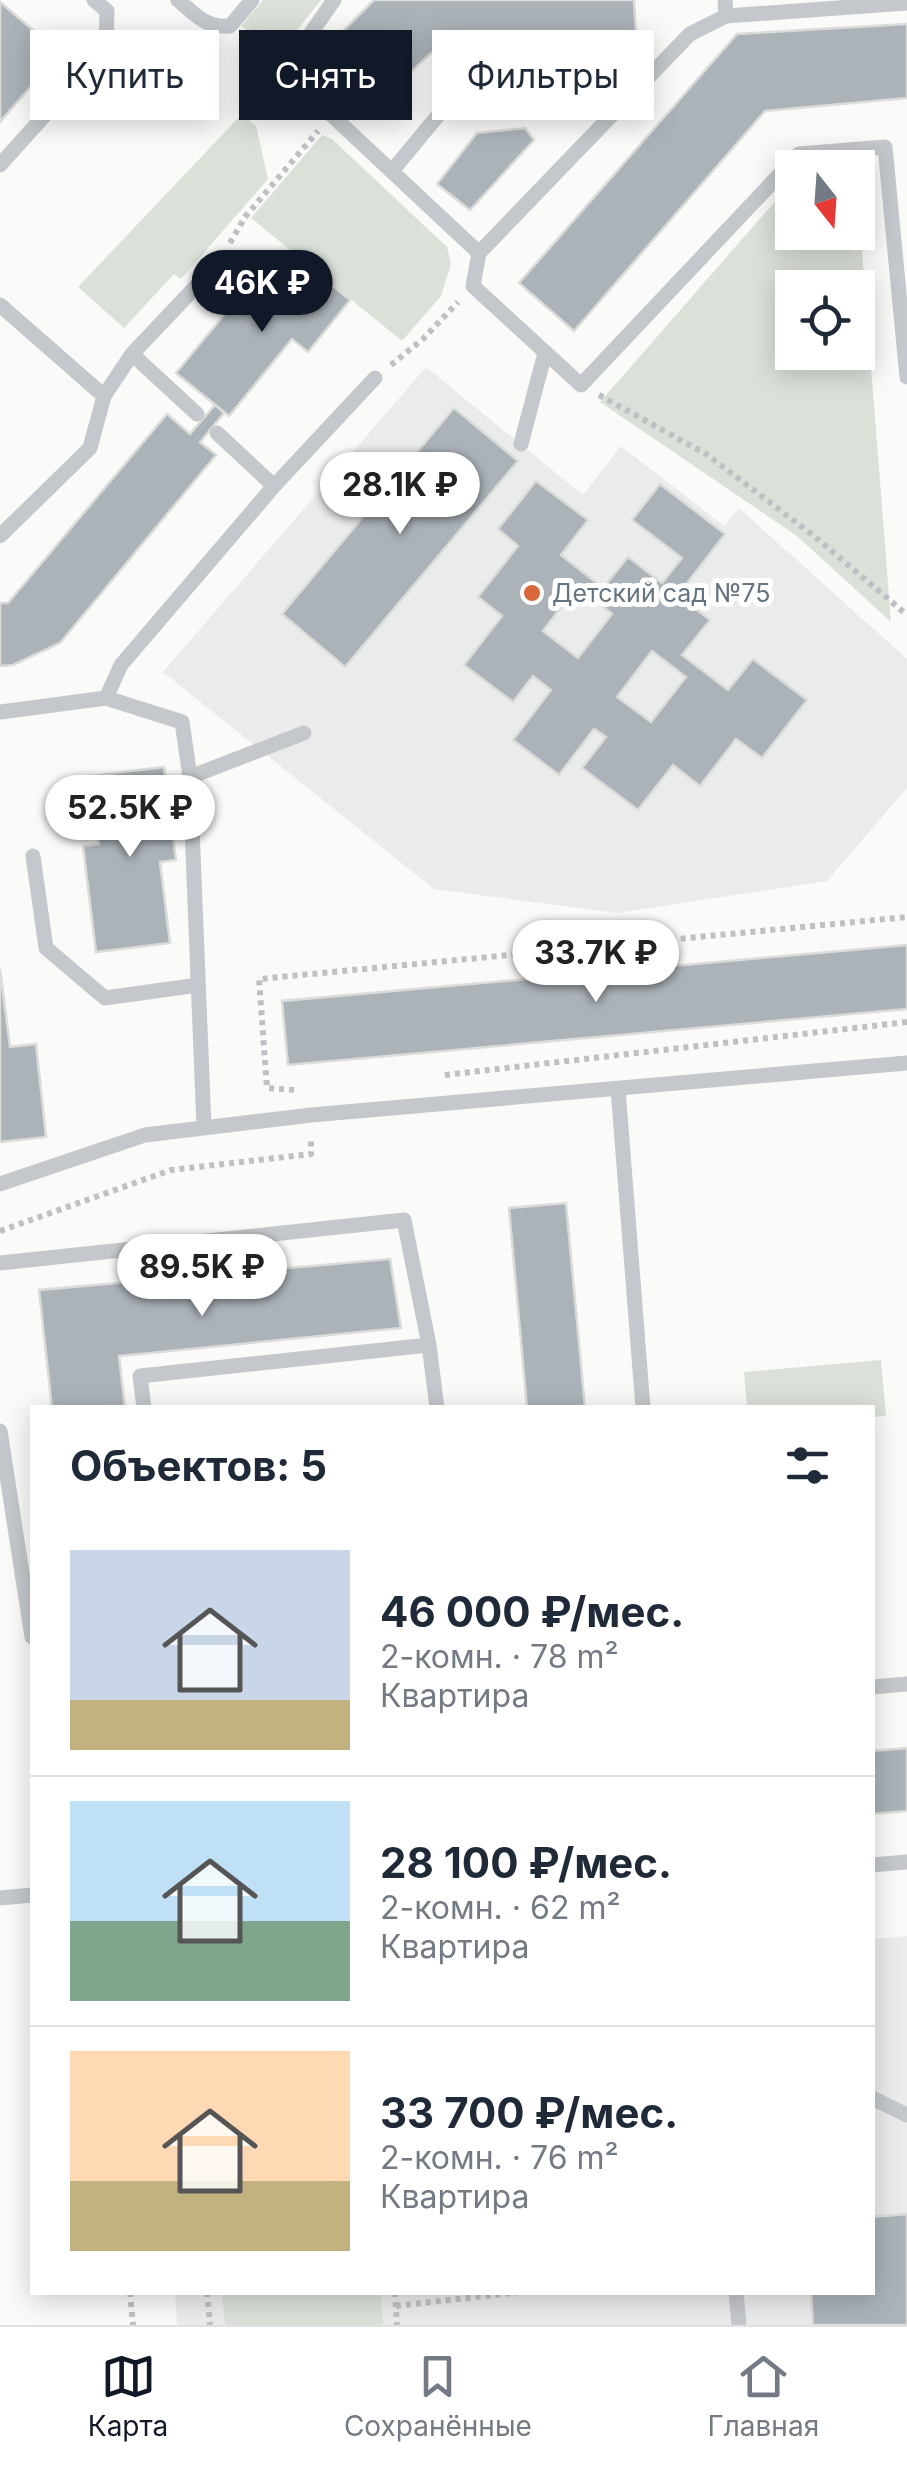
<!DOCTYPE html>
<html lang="ru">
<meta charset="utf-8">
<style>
body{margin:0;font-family:Inter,sans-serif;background:#f6f6f7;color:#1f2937;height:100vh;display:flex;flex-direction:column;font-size:38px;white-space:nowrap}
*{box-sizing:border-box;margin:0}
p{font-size:32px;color:#747a83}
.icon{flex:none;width:55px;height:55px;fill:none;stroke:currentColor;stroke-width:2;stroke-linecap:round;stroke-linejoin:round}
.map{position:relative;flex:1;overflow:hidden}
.sheet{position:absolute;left:30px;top:1405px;width:845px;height:890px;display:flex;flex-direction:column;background:#fff;border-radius:0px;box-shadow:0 5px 25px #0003}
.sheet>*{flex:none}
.banner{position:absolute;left:30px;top:30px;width:848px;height:90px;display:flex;gap:20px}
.needle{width:65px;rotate:163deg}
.fabs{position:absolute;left:775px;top:150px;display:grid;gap:20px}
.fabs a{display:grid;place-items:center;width:100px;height:100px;border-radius:0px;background:#fff;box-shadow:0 5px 25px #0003;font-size:50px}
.price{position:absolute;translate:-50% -85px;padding:0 22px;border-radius:35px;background:#fff;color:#222;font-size:32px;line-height:65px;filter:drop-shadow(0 2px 5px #0008)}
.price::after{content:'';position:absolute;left:50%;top:60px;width:30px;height:22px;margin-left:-15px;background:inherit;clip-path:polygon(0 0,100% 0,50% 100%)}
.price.selected{background:#111827;color:#fff}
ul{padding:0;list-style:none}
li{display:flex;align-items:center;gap:30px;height:250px;padding:0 40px}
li+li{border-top:2px solid #e0e1e3}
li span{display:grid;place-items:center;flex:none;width:280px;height:200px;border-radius:0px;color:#555}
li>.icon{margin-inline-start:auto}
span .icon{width:120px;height:120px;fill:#fffc;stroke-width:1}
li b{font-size:42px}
h2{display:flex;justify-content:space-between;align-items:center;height:120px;padding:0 40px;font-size:42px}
.chip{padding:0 35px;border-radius:0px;background:#fff;box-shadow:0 5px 25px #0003;font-size:35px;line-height:90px}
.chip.selected{background:#111827;color:#fff}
.dock{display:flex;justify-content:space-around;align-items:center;height:140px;border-top:2px solid #e0e1e3;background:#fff;font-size:28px;color:#747a83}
.dock a{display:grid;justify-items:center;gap:5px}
.dock .selected{color:#111827}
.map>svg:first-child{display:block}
.built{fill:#eaeceb}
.green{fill:#dbe0d9;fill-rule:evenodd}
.building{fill:#abb2b8;stroke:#dbdcda;stroke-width:2.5;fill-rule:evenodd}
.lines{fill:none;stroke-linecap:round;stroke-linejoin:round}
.path{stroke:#bec0c3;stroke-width:6;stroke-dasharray:5 5;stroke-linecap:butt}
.lane{stroke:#c4c7cb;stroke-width:15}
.poi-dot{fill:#d8683a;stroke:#fff;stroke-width:4}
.labels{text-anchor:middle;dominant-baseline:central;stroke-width:10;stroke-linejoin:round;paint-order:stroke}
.poi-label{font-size:25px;fill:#667481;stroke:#fff;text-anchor:start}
</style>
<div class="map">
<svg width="907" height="2325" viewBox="0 0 907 2325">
<rect width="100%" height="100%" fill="#fafaf8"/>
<path class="built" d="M 426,367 L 583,495 L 621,446 L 724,526 L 739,508 L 907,659 L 907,788 L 827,881 L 617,913 L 434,889 L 163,672 Z
M 907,1936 L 907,2325 L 177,2325 L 175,2293 L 872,2292 L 873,1939 Z"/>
<path class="green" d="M 263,0 L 321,0 L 278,54 L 241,26 Z
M 242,114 L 256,126 L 268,179 L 181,279 L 174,274 L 124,328 L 78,287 Z
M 322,135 L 332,139 L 447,247 L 451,264 L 441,296 L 402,341 L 251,218 Z
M 792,182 L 792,232 L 858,232 L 858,200 L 891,622 L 797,536 L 600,402 ZM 792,288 L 858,288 L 858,352 L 792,352 Z
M 881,1360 L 886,1416 L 873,1417 L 872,1408 L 747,1407 L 744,1372 Z
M 222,2293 L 381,2293 L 383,2325 L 225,2325 Z"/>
<path class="building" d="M 374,0 L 634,0 L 636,33 L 431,53 L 369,111 L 317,57 Z
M 0,2 L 60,53 L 0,122 Z
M 907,24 L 907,98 L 765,111 L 574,331 L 519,283 L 737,34 Z
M 525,128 L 534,140 L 470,210 L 437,184 L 477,133 Z
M 298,257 L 350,300 L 308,352 L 292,339 L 229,416 L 176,373 L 243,292 L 258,305 Z
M 215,405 L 224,413 L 200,442 L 216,455 L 60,643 L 13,665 L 0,666 L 0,603 L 8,603 L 167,414 L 190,434 Z
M 454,408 L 518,461 L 345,667 L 282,614 Z
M 536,481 L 588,520 L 561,555 L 603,588 L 628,557 L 662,583 L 682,558 L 632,520 L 660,484 L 725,534 L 678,595 L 710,620 L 682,655 L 728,690 L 753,659 L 807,700 L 762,758 L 736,739 L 700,786 L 673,765 L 638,810 L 582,768 L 606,737 L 594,729 L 559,775 L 513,740 L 551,690 L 533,676 L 513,702 L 464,665 L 502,616 L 478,597 L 518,546 L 498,529 ZM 577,586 L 612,614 L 578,658 L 543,631 ZM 652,651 L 686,677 L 651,722 L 617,697 Z
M 164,767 L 176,860 L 160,862 L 170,943 L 96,952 L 83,846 L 99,844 L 91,776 Z
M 907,945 L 907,1009 L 288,1065 L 282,1001 Z
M 0,969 L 10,1047 L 36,1044 L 46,1137 L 0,1142 Z
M 566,1203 L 585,1408 L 527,1408 L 509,1208 Z
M 390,1259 L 401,1328 L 119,1356 L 125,1408 L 52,1408 L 39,1290 Z
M 907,1748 L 907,1811 L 872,1814 L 872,1751 Z
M 907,2214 L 907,2325 L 813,2325 L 811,2292 L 872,2292 L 872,2217 Z"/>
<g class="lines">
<path class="path" d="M 247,39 L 272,59
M 230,243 L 245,217 L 318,131
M 391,365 L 423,339 L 458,302
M 599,395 L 706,454 L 813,535 L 907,615
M 445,1075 L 907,1022
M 294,1090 L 267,1088 L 259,979 L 907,917
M 0,1231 L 171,1170 L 311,1154 L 311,1138
M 130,2292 L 133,2325
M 207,2292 L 210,2325
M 395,2292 L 397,2325
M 396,2306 L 521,2292"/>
<path class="lane" d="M 178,0 C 196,15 205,28 230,26 L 252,0
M 334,0 L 295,56 L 308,93 L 479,253
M 725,0 L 726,16 L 907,3
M 726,16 L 690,34 L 479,253 L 473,286 L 581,385 L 799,154 L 885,147 L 907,377
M 0,165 L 106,47 L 107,11 L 94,0
M 392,171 L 469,78 L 581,78 L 634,93
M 0,305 L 104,396
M 132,354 L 197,414
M 521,444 L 545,353
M 274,486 L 375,378
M 0,536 L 90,448 L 104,396 L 132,354 L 220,261
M 106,698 L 121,665 L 274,486 L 217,433
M 0,712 L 106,698 L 182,722 L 190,777 L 304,733
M 190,777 L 204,1127
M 33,856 L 46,948 L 105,998 L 198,985
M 618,1089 L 643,1408
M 0,1184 L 145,1135 L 311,1115 L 907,1063
M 0,1263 L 404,1220 L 429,1345 L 437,1408
M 144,1408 L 140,1376 L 429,1345
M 0,1431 L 32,1637
M 872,1687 L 907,1684
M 872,1865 L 907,1862
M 0,1898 L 32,1895
M 872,2098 L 907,2115
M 736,2292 L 739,2325"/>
</g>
<circle class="poi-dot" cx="532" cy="593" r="10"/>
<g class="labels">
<g class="poi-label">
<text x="552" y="593">Детский сад №75</text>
</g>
</g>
</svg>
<div class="fabs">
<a><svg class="needle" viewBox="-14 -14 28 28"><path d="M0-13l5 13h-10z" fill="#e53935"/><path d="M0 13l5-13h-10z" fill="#747a83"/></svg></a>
<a><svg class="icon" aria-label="locate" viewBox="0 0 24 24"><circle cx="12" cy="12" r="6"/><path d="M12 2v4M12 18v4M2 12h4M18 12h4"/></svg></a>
</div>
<b class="price selected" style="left:262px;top:335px">46K ₽</b>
<b class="price" style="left:400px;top:537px">28.1K ₽</b>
<b class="price" style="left:130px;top:860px">52.5K ₽</b>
<b class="price" style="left:596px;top:1005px">33.7K ₽</b>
<b class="price" style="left:202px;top:1319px">89.5K ₽</b>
<div class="banner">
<a class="chip">Купить</a>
<a class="chip selected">Снять</a>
<a class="chip">Фильтры</a>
</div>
<section class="sheet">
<h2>Объектов: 5<svg class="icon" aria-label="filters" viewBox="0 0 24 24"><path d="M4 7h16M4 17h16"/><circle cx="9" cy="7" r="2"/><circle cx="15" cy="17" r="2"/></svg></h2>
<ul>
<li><span style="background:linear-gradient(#c9d6e8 75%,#c2b280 0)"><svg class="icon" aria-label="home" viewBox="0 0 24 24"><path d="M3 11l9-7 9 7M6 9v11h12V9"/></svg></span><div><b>46 000 ₽/мес.</b><p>2-комн. · 78 m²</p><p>Квартира</p></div></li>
<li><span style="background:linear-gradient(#bfe0f5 60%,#7fa58c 0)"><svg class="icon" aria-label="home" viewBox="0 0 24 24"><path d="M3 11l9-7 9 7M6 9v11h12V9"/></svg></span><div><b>28 100 ₽/мес.</b><p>2-комн. · 62 m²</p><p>Квартира</p></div></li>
<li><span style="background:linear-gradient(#ffd9b3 65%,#c2b280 0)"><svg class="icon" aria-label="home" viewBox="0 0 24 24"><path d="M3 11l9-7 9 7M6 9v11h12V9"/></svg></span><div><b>33 700 ₽/мес.</b><p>2-комн. · 76 m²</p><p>Квартира</p></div></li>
</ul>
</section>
</div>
<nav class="dock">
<a class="selected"><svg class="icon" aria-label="map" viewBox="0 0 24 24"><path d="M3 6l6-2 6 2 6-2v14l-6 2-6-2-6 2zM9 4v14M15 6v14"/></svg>Карта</a>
<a><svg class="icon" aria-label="saved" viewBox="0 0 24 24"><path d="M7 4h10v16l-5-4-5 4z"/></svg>Сохранённые</a>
<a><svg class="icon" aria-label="home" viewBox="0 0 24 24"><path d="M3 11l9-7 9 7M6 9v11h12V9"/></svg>Главная</a>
</nav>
